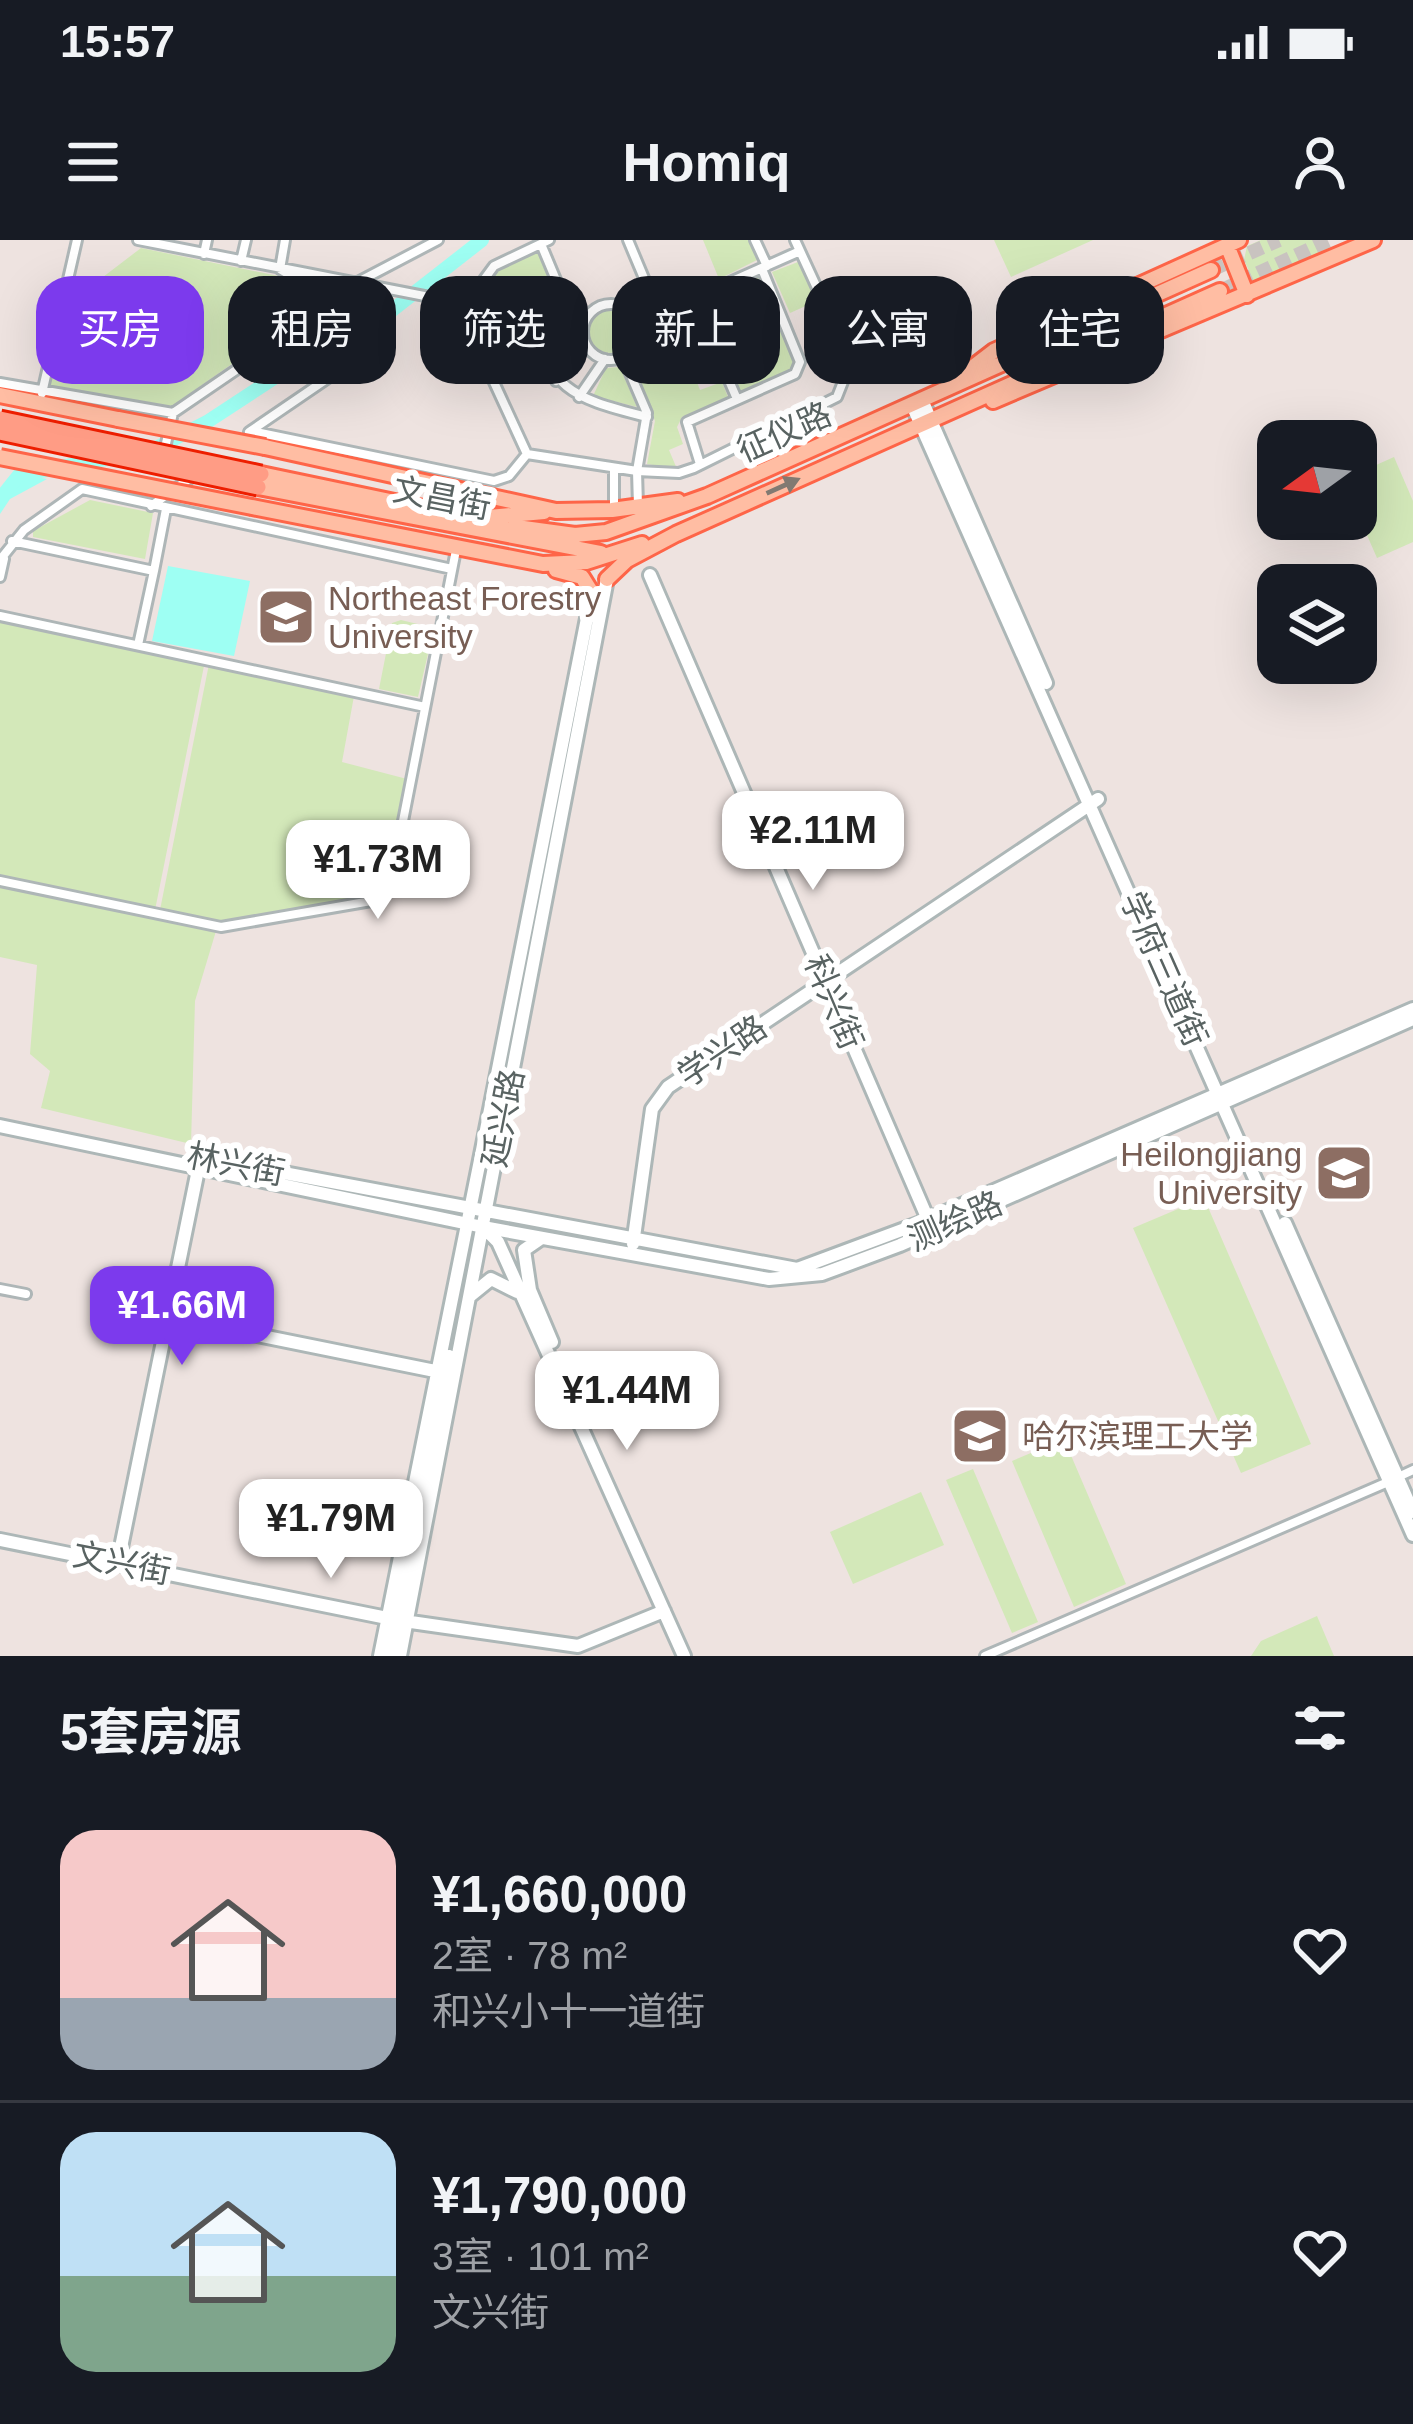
<!DOCTYPE html>
<html lang="zh">
<meta charset="utf-8">
<style>
body{margin:0;font-family:Arial,"Noto Sans SC",sans-serif;background:#20242c;color:#f1f3f6;height:100vh;display:flex;flex-direction:column;font-size:45px;white-space:nowrap}
*{box-sizing:border-box;margin:0}
p{font-size:39px;color:#9ea1a6}
.icon{flex:none;width:66px;height:66px;fill:none;stroke:currentColor;stroke-width:2;stroke-linecap:round;stroke-linejoin:round}
.map{position:relative;height:1416px;overflow:hidden}
.panel{display:flex;flex-direction:column;background:#171b24;flex:1}
.panel>*{flex:none}
.top-card{position:absolute;left:36px;top:36px;width:1341px;height:108px;display:flex;gap:24px}
.needle{width:78px;rotate:255deg}
.fabs{position:absolute;left:1257px;top:180px;display:grid;gap:24px}
.fabs a{display:grid;place-items:center;width:120px;height:120px;border-radius:24px;background:#171b24;box-shadow:0 12px 48px #0002;font-size:60px}
.price{position:absolute;translate:-50% -102px;padding:0 27px;border-radius:24px;background:#fff;color:#222;font-size:39px;line-height:78px;filter:drop-shadow(0 3px 6px #0008)}
.price::after{content:'';position:absolute;left:50%;top:72px;width:36px;height:27px;margin-left:-18px;background:inherit;clip-path:polygon(0 0,100% 0,50% 100%)}
.price.current{background:#7c3aed;color:#fff}
ul{padding:0;list-style:none}
li{display:flex;align-items:center;gap:36px;height:300px;padding:0 60px}
li+li{border-top:3px solid #363941}
li span{display:grid;place-items:center;flex:none;width:336px;height:240px;border-radius:36px;color:#555}
li>.icon{margin-inline-start:auto}
span .icon{width:144px;height:144px;fill:#fffc;stroke-width:1}
li b{font-size:51px}
h2{display:flex;justify-content:space-between;align-items:center;height:144px;padding:0 60px;font-size:51px}
.chip{padding:0 42px;border-radius:36px;background:#171b24;box-shadow:0 12px 48px #0002;font-size:42px;line-height:108px}
.chip.current{background:#7c3aed;color:#fff}
.status{display:flex;justify-content:space-between;align-items:center;height:84px;padding:0 60px;background:#171b24;direction:ltr}
.status svg{height:33px;fill:currentColor}
header{display:flex;justify-content:space-between;align-items:center;height:156px;padding:0 60px;background:#171b24;font-size:54px;font-weight:700}
.map>svg:first-child{display:block}
.green{fill:#d3e8b9}
.water{fill:#9efff3}
.lines{fill:none;stroke-linecap:round;stroke-linejoin:round}
.river{stroke:#9efff3;stroke-width:14}
.primary-tunnel{stroke:#c9c3c0;stroke-width:14;stroke-dasharray:14 7;stroke-linecap:butt}
.street-casing{stroke:#aeb6b7;stroke-width:14}
.secondary-casing{stroke:#adb7b7;stroke-width:18}
.primary-casing{stroke:#fe6548;stroke-width:20}
.street{stroke:#fff;stroke-width:8}
.secondary{stroke:#fff;stroke-width:12}
.primary{stroke:#ffbda3;stroke-width:14}
.primary-bridge-casing{stroke:#fe6548;stroke-width:20;stroke-linecap:butt}
.highway-bridge-casing{stroke:#ed1e00;stroke-width:21;stroke-linecap:butt}
.primary-bridge{stroke:#ffbda3;stroke-width:14}
.highway-bridge{stroke:#ff9c85;stroke-width:15}
.oneway{fill:#827a72}
.labels{text-anchor:middle;dominant-baseline:central;stroke-width:12;stroke-linejoin:round;paint-order:stroke}
.street-label{font-size:33px;fill:#596362;stroke:#fff}
.education-label{font-size:33px;fill:#785e54;stroke:#fff;text-anchor:start}
</style>
<div class="status"><b>15:57</b><svg viewBox="0 0 49 12"><path d="M0 12V9h3v3zM5 12V6h3v6zM10 12V3h3v9zM15 12V0h3v12zM26 1h20v11H26zM47 4h2v5h-2z"/></svg></div>
<header><svg class="icon" aria-label="menu" viewBox="0 0 24 24"><path d="M4 6h16M4 12h16M4 18h16"/></svg>Homiq<svg class="icon" aria-label="person" viewBox="0 0 24 24"><circle cx="12" cy="8" r="4"/><path d="M4 21q1-7 8-7t8 7"/></svg></header>
<div class="map">
<svg width="1413" height="1416" viewBox="0 0 1413 1416">
<rect width="100%" height="100%" fill="#eee3e0"/>
<path class="green" d="M 703,0 L 752,0 L 759,19 L 719,39 Z
M 994,0 L 1093,0 L 1011,37 Z
M 1261,0 L 1326,0 L 1332,14 L 1256,46 L 1244,20 L 1247,6 Z
M 141,8 L 293,39 L 310,69 L 168,169 L 48,148 L 65,66 Z
M 540,10 L 564,72 L 543,74 L 485,61 L 484,46 L 501,25 Z
M 798,22 L 817,61 L 790,73 L 772,32 Z
M 761,36 L 795,113 L 791,131 L 741,152 L 702,65 Z
M588 91a22 22 0 1 1 44 0a22 22 0 1 1-44 0Z
M 673,81 L 700,150 L 722,142 L 728,157 L 682,177 L 677,187 L 683,204 L 669,210 L 677,229 L 647,224 L 655,181 L 634,123 L 646,91 Z
M 530,84 L 576,93 L 579,104 L 563,126 L 555,126 Z
M 620,127 L 622,132 L 637,167 L 593,156 L 606,128 Z
M 1394,217 L 1413,261 L 1413,302 L 1377,318 L 1356,270 L 1356,234 Z
M 90,260 L 153,273 L 145,319 L 33,297 L 33,291 Z
M 0,380 L 205,421 L 155,670 L 0,639 Z
M 401,380 L 434,388 L 418,457 L 379,449 L 392,383 Z
M 209,424 L 354,456 L 342,522 L 407,539 L 392,620 L 375,657 L 222,681 L 160,670 Z
M 0,646 L 216,691 L 195,761 L 191,904 L 41,868 L 50,831 L 30,814 L 37,725 L 0,717 Z
M 1204,958 L 1311,1204 L 1241,1233 L 1133,988 Z
M 1064,1199 L 1126,1344 L 1074,1367 L 1012,1221 Z
M 973,1229 L 1038,1382 L 1012,1393 L 946,1240 Z
M 921,1252 L 944,1305 L 853,1344 L 830,1292 Z
M 1317,1376 L 1334,1416 L 1251,1416 L 1261,1401 Z"/>
<path class="water" d="M 16,233 L 47,239 L 10,259 L 0,274 L 0,253 Z
M 168,326 L 250,341 L 234,416 L 152,401 Z"/>
<g class="lines">
<path class="river" d="M 154,209 L 207,182 L 352,87 L 386,75 L 482,0
M 0,259 L 19,235 L 115,217"/>
<path class="primary-tunnel" d="M 1211,30 L 1279,0
M 1220,51 L 1329,0"/>
<defs>
<path id="street" d="M 138,0 L 583,87
M 285,0 L 280,29 L 311,48 L 313,74
M 628,0 L 659,74
M 755,0 L 767,26
M 541,4 L 569,71 L 559,81
M 204,14 L 207,0
M 241,21 L 246,0
M 354,44 L 438,0
M 694,60 L 737,159
M583 92a28 28 0 1 1 56 0a28 28 0 1 1-56 0Z
M 458,64 L 527,214 L 637,231 L 647,173 L 623,117
M 466,64 L 494,26 L 549,0
M 518,74 C 559,150 563,156 647,177
M 638,83 L 800,11 L 795,0
M 556,141 L 584,103
M 0,143 L 173,173 L 359,46
M 42,153 L 77,0
M 579,157 L 605,119
M 251,191 L 494,241 L 509,236 L 527,214
M 249,192 L 381,102
M 164,212 L 173,173
M 700,224 L 687,182 L 795,134 L 800,122 L 762,29
M 614,228 L 614,269
M 151,266 L 196,234
M 638,266 L 637,231 L 679,233 L 694,228 L 837,157 L 850,124 L 847,113 L 800,11
M 12,301 L 154,331 L 166,269
M 0,320 L 24,290 L 82,249 L 452,329
M 0,337 L 4,319
M 0,376 L 425,467
M 138,405 L 154,331
M 0,641 L 221,687 L 377,660 L 395,622 L 456,310
M 0,1049 L 26,1054
M 1398,1237 L 1413,1230
M 985,1416 L 1388,1242"/>
<path id="secondary" d="M 922,160 L 1046,443
M 912,165 L 1413,1295
M 650,335 L 930,984
M 0,886 L 483,987 L 769,1039 L 822,1034 L 900,1005 L 1413,779
M 225,922 L 797,1029 L 918,984 L 1413,769
M 1285,983 L 1413,1272
M 484,988 L 498,1002 L 684,1416
M 540,999 L 524,1010 L 530,1050 L 552,1102
M 633,1004 L 652,869 L 668,847 L 1098,559
M 470,1056 L 491,1039 L 517,1052
M 168,1077 L 435,1131
M 0,1300 L 397,1380 L 578,1406 L 664,1371
M 118,1322 L 199,925
M 380,1416 C 451,1061 524,709 592,353
M 390,1416 L 449,1116
M 400,1416 L 607,339"/>
<path id="primary" d="M 1227,5 L 1247,55
M 964,134 L 994,111 L 1239,0
M 0,155 L 118,179
M 993,161 L 1373,0
M 265,207 L 556,271 L 612,270 L 678,261
M 261,234 L 509,286 L 575,295 L 606,292 L 707,256 L 1211,30
M 258,247 L 601,313
M 252,267 L 543,324 L 586,322 L 642,304
M 489,277 L 544,272
M 556,330 L 582,337 L 592,353
M 607,339 L 627,320 L 676,294 L 1220,51"/>
</defs>
<use href="#street" class="street-casing"/>
<use href="#secondary" class="secondary-casing"/>
<use href="#primary" class="primary-casing"/>
<use href="#street" class="street"/>
<use href="#secondary" class="secondary"/>
<use href="#primary" class="primary"/>
<defs>
<path id="primary-bridge" d="M 118,179 L 265,207
M 0,217 L 252,267"/>
<path id="highway-bridge" d="M 0,179 L 261,234
M 0,192 L 258,247"/>
</defs>
<use href="#primary-bridge" class="primary-bridge-casing"/>
<use href="#highway-bridge" class="highway-bridge-casing"/>
<use href="#primary-bridge" class="primary-bridge"/>
<use href="#highway-bridge" class="highway-bridge"/>
</g>
<defs><path id="oneway-solid" d="M-6-.8H1V-3.2L6.5 0L1 3.2V.8H-6Z" transform="scale(3)"/></defs>
<use class="oneway" href="#oneway-solid" transform="translate(783 246) rotate(-24)"/>
<defs>
<symbol id="university-square" viewBox="-11 -11 22 22"><rect x="-9" y="-9" width="18" height="18" rx="4" fill="#8d6e63" stroke="#fff"/><path d="M0-5L7-2L0 1L-7-2ZM-4 1L0 2.5L4 1V4Q0 6-4 4Z" fill="#fff"/></symbol>
</defs>
<g fill-rule="evenodd">
<use href="#university-square" x="253" y="344" width="66" height="66"/>
<use href="#university-square" x="1311" y="900" width="66" height="66"/>
<use href="#university-square" x="947" y="1163" width="66" height="66"/>
</g>
<g class="labels">
<g class="street-label">
<text transform="translate(784 192) rotate(-24)">征仪路</text>
<text transform="translate(442 258) rotate(11)">文昌街</text>
<text transform="translate(1164 729) rotate(66)">学府三道街</text>
<text transform="translate(834 762) rotate(67)">科兴街</text>
<text transform="translate(722 811) rotate(-34)">学兴路</text>
<text transform="translate(503 878) rotate(-79)">延兴路</text>
<text transform="translate(236 924) rotate(11)">林兴街</text>
<text transform="translate(955 981) rotate(-24)">测绘路</text>
<text transform="translate(122 1323) rotate(11)">文兴街</text>
</g>
<g class="education-label">
<text x="328" y="358">Northeast Forestry<tspan x="328" dy="38">University</tspan></text>
<text x="1302" y="914" text-anchor="end">Heilongjiang<tspan x="1302" dy="38">University</tspan></text>
<text x="1022" y="1196">哈尔滨理工大学</text>
</g>
</g>
</svg>
<div class="fabs">
<a><svg class="needle" viewBox="-14 -14 28 28"><path d="M0-13l5 13h-10z" fill="#e53935"/><path d="M0 13l5-13h-10z" fill="#9ea1a6"/></svg></a>
<a><svg class="icon" aria-label="layers" viewBox="0 0 24 24"><path d="M12 4l9 5-9 5-9-5zM3 14l9 5 9-5"/></svg></a>
</div>
<b class="price" style="left:813px;top:653px">¥2.11M</b>
<b class="price" style="left:378px;top:682px">¥1.73M</b>
<b class="price current" style="left:182px;top:1128px">¥1.66M</b>
<b class="price" style="left:627px;top:1213px">¥1.44M</b>
<b class="price" style="left:331px;top:1341px">¥1.79M</b>
<div class="top-card">
<a class="chip current">买房</a>
<a class="chip">租房</a>
<a class="chip">筛选</a>
<a class="chip">新上</a>
<a class="chip">公寓</a>
<a class="chip">住宅</a>
</div>
</div>
<section class="panel">
<h2>5套房源<svg class="icon" aria-label="filters" viewBox="0 0 24 24"><path d="M4 7h16M4 17h16"/><circle cx="9" cy="7" r="2"/><circle cx="15" cy="17" r="2"/></svg></h2>
<ul>
<li><span style="background:linear-gradient(#f6c9c9 70%,#9aa5b1 0)"><svg class="icon" aria-label="home" viewBox="0 0 24 24"><path d="M3 11l9-7 9 7M6 9v11h12V9"/></svg></span><div><b>¥1,660,000</b><p>2室 · 78 m²</p><p>和兴小十一道街</p></div><svg class="icon" aria-label="heart" viewBox="0 0 24 24"><path d="M12 20l-8-8c-3-5 5-10 8-4 3-6 11-1 8 4z"/></svg></li>
<li><span style="background:linear-gradient(#bfe0f5 60%,#7fa58c 0)"><svg class="icon" aria-label="home" viewBox="0 0 24 24"><path d="M3 11l9-7 9 7M6 9v11h12V9"/></svg></span><div><b>¥1,790,000</b><p>3室 · 101 m²</p><p>文兴街</p></div><svg class="icon" aria-label="heart" viewBox="0 0 24 24"><path d="M12 20l-8-8c-3-5 5-10 8-4 3-6 11-1 8 4z"/></svg></li>
</ul>
</section>
